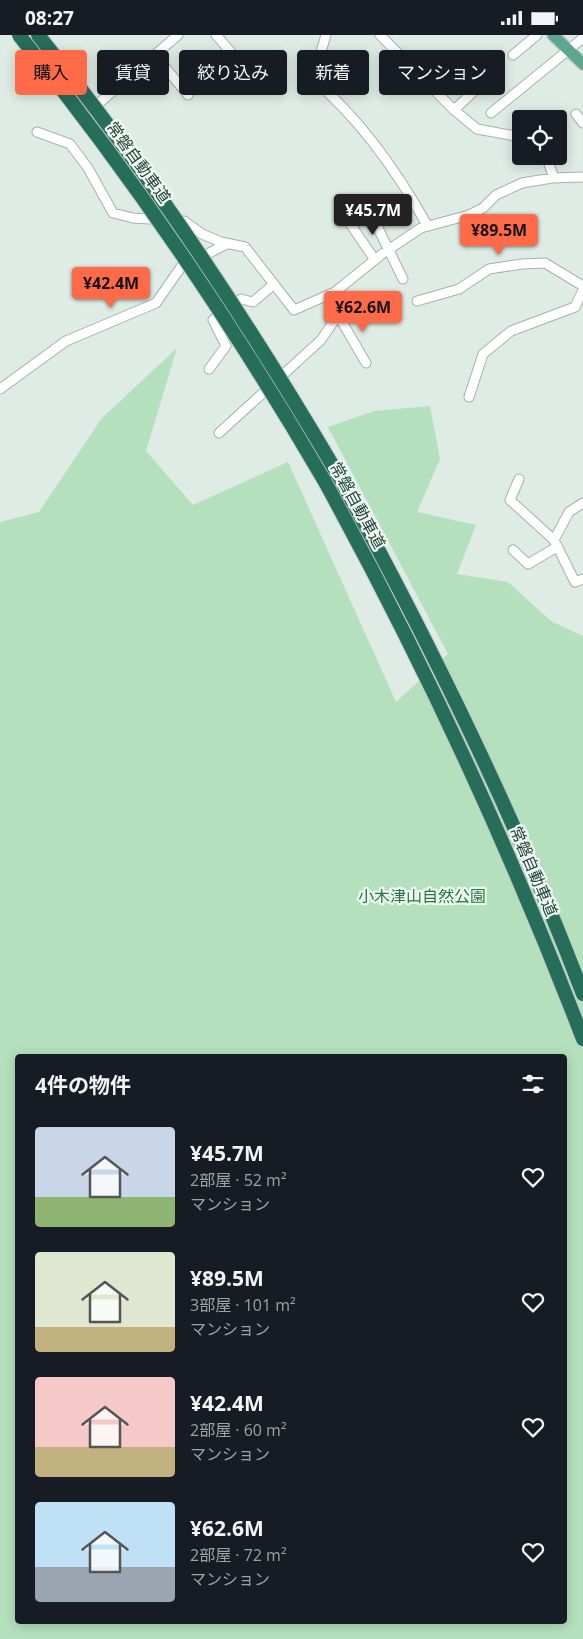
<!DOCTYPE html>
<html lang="ja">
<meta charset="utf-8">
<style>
body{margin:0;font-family:"Open Sans","Noto Sans JP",sans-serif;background:#242831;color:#f1f3f6;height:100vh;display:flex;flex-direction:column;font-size:19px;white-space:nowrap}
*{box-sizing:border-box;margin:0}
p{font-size:16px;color:#9ea1a6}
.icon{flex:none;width:28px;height:28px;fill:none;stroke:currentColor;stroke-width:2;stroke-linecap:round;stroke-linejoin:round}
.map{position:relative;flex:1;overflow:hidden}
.side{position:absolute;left:15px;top:1019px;width:552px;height:570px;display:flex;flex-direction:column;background:#171b24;border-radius:5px;box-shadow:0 2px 12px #0003}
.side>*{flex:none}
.top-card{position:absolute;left:15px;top:15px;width:554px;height:45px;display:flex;gap:10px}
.buttons{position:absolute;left:512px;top:75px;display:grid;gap:10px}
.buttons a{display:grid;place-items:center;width:55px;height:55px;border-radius:5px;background:#171b24;box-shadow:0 2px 12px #0003;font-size:25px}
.price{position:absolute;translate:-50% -42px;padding:0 11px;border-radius:5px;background:#ff6a49;color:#111;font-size:16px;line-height:32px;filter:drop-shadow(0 1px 2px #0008)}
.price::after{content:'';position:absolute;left:50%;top:30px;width:15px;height:11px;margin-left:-8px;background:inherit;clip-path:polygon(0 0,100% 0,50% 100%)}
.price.selected{background:#222;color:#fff}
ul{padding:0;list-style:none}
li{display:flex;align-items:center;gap:15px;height:125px;padding:0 20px}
li span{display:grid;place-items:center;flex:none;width:140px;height:100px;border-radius:5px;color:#555}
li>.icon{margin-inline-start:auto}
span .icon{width:60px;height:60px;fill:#fffc;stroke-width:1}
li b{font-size:21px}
h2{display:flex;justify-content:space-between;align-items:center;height:60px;padding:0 20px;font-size:21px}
.pill{padding:0 18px;border-radius:5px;background:#171b24;box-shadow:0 2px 12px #0003;font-size:18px;line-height:45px}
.pill.selected{background:#ff6a49;color:#111}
.status{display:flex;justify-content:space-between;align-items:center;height:35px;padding:0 25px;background:#171b24;direction:ltr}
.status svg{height:14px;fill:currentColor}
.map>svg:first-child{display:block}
.green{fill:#b4e0bd;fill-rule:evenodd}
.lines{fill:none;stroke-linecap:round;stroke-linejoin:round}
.minor-casing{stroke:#a0b4ac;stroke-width:11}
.major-casing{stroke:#c0c9c6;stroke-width:14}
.highway-casing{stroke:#c0c9c6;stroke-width:16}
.minor{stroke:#fff;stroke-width:9}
.major{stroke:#5da78f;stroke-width:11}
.highway{stroke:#266d5a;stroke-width:14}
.highway-bridge-casing{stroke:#c0c9c6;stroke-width:16;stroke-linecap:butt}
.highway-bridge{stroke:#266d5a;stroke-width:14}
.labels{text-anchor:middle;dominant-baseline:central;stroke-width:4.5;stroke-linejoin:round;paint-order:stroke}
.street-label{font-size:16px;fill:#1d3d33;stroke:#eff8f3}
.park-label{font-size:16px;fill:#23783f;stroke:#eff8f3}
</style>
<div class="status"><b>08:27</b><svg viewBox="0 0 49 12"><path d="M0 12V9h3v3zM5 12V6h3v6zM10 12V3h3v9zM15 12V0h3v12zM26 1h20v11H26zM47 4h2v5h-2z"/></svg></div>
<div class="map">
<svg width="583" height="1604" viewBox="0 0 583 1604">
<rect width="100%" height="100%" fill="#deece5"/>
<path class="green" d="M 177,313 L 146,416 L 193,470 L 288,427 L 396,667 L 448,619 L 328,392 L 374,376 L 430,371 L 440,424 L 417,477 L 476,490 L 457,539 L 508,547 L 551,586 L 583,601 L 583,1604 L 0,1604 L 0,487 L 39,477 L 102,383 ZM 18,1021 L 565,1021 L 565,1586 L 18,1586 Z"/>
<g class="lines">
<defs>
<path id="minor" d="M 216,0 L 242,30
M 326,0 L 313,44 C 361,85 397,136 427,190
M 380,0 L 454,75 L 477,94 L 521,102
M 155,20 L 188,60
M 513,20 L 537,0
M 99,68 L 178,0
M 454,75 L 489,42
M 491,78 L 583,3
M 576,79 L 583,88
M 37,97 L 70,109 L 88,133 L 113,178 L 133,183 L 184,186 L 202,199 L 221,207 L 245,212 L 294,275 L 335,257 L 382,219 L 421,193 L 469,180 L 483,173 L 496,160 L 522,148 L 552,143 L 583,142
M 546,121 L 554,143
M 376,189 L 403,244
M 351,190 L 375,225
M 417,266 L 459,254 L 489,234 L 522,229 L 545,228 L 583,251
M 338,280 L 366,328
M 209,334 L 226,311 L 213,285 L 241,264 L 253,267 L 274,249
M 0,354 L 66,306 L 156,268 L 181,232 L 227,209
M 469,362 L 483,319 L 511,296 L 575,272 L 583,255
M 219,398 L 321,305 L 338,280 L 330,259
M 519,444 L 510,465 L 554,505
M 583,468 L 569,477 L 554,505 L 575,547 L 583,544
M 513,515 L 528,529 L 557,512"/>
<path id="major" d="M 553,0 L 583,29"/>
<path id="highway" d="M 337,438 C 429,606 515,780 583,959
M 324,445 C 423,625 509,811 583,1004"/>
</defs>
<use href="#minor" class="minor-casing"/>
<use href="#major" class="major-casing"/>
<use href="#highway" class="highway-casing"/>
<use href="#minor" class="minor"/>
<use href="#major" class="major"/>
<use href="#highway" class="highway"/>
<defs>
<path id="highway-bridge" d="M 19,0 C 133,141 233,289 324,445
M 38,0 C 150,138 247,285 337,438"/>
</defs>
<use href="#highway-bridge" class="highway-bridge-casing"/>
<use href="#highway-bridge" class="highway-bridge"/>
</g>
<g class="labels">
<g class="street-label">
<text transform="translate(139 127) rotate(54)">常磐自動車道</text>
<text transform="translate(358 470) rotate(61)">常磐自動車道</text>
<text transform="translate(534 836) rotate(67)">常磐自動車道</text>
</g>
<g class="park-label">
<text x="422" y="861">小木津山自然公園</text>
</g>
</g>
</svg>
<div class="buttons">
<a><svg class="icon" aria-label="locate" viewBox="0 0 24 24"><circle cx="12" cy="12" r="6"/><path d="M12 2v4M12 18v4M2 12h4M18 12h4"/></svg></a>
</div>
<b class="price selected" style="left:373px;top:201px">¥45.7M</b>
<b class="price" style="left:499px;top:221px">¥89.5M</b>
<b class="price" style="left:111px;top:274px">¥42.4M</b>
<b class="price" style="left:363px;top:298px">¥62.6M</b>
<div class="top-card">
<a class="pill selected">購入</a>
<a class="pill">賃貸</a>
<a class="pill">絞り込み</a>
<a class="pill">新着</a>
<a class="pill">マンション</a>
</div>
<section class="side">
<h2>4件の物件<svg class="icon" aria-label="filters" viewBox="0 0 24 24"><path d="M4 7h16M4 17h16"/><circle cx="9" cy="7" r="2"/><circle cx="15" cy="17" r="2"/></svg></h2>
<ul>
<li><span style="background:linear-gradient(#c9d6e8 70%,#8fb573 0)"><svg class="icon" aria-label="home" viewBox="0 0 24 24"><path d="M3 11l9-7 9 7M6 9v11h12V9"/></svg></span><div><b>¥45.7M</b><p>2部屋 · 52 m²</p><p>マンション</p></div><svg class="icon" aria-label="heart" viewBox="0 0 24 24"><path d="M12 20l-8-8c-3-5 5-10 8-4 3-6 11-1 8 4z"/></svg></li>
<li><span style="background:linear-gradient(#dfe7d0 75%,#c2b280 0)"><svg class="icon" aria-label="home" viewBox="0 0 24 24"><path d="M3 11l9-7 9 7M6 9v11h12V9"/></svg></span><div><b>¥89.5M</b><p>3部屋 · 101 m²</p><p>マンション</p></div><svg class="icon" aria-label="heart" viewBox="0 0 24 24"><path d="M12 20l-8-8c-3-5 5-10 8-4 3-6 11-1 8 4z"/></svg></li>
<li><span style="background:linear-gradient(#f6c9c9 70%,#c2b280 0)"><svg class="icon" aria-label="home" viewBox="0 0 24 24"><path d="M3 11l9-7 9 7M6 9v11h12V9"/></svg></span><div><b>¥42.4M</b><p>2部屋 · 60 m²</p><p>マンション</p></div><svg class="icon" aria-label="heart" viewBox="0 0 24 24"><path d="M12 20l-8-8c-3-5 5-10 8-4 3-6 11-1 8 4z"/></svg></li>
<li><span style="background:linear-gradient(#bfe0f5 65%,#9aa5b1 0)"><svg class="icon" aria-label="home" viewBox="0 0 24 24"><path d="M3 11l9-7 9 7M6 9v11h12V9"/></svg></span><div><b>¥62.6M</b><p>2部屋 · 72 m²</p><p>マンション</p></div><svg class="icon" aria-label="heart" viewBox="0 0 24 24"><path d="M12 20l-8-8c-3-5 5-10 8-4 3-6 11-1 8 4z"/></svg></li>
</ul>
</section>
</div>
